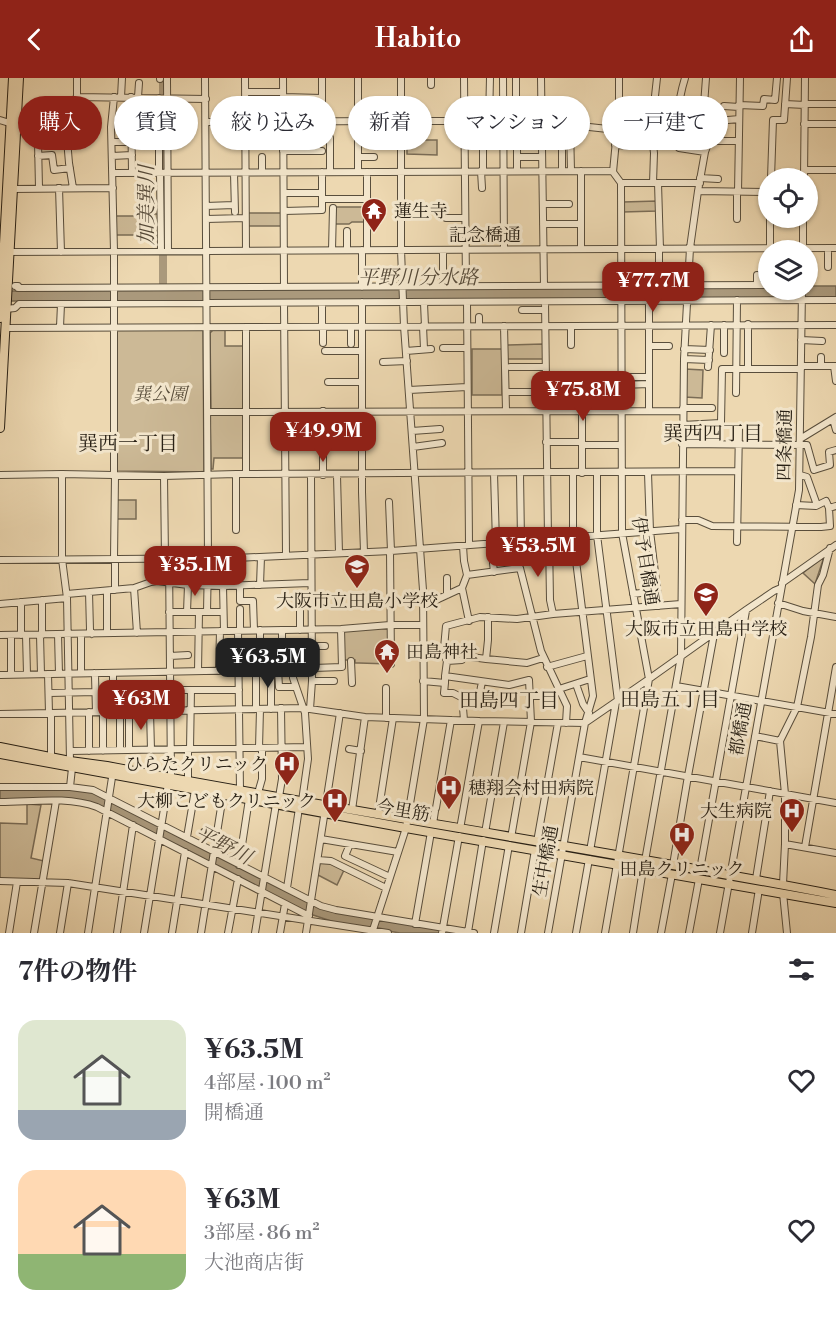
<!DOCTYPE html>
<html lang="ja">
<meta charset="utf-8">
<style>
body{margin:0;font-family:"Libre Bodoni","Noto Serif JP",serif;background:#f7f7f7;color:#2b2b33;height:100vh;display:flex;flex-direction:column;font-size:22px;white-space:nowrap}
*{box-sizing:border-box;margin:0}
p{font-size:20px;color:#7c7c81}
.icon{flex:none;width:33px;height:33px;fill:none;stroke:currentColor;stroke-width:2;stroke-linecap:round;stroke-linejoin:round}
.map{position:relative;height:855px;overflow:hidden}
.sheet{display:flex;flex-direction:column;background:#fff;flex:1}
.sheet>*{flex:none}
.hud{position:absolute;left:18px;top:18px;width:801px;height:54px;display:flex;gap:12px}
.tools{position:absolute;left:758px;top:90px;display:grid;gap:12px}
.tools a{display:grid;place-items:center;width:60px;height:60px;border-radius:50%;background:#fff;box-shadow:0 2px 4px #0004;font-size:30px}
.price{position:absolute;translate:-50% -51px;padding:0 14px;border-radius:12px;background:#8f2418;color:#fff;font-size:20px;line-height:39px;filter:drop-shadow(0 2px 3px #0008)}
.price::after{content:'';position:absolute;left:50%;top:36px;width:18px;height:14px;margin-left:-9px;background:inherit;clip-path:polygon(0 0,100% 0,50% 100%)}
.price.active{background:#222;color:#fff}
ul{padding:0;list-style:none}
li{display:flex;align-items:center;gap:18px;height:150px;padding:0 18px}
li span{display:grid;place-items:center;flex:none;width:168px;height:120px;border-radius:18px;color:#555}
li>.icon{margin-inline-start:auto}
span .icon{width:72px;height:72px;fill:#fffc;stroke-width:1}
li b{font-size:26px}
h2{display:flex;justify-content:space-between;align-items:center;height:72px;padding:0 18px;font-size:26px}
.chip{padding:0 21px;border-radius:27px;background:#fff;box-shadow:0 2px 4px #0004;font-size:21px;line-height:54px}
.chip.active{background:#8f2418;color:#fff}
header{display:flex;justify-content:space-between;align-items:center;height:78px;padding:0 18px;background:#8f2418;color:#fff;font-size:27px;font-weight:600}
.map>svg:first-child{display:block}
.green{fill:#ccb996;stroke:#7a6c56;stroke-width:1.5}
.water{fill:#aa997c;stroke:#766953;stroke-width:1.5}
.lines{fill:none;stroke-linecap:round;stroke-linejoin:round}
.river{stroke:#aa997c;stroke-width:8}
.minor-casing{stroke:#594e3c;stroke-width:8}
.major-casing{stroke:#282015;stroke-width:10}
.minor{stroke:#f3e6cc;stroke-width:6}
.major{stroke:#edd8b1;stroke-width:8}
.labels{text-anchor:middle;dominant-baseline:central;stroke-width:6;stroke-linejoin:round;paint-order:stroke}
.poi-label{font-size:18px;fill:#282015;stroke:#f3e6cc;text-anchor:start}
.street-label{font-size:18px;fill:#282015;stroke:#f3e6cc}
.park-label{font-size:18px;font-style:italic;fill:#594e3c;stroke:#f3e6cc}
.water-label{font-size:20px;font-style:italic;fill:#564a39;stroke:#f3e6cc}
.neighbourhood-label{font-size:20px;fill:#282015;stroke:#f3e6cc}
</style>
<header><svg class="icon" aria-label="back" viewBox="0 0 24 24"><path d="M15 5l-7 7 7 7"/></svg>Habito<svg class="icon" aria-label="share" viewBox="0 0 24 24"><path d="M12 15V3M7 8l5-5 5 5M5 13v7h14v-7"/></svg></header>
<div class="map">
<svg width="836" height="855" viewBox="0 0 836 855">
<rect width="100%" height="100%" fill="#edd8b1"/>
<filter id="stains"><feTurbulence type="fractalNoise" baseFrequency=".00333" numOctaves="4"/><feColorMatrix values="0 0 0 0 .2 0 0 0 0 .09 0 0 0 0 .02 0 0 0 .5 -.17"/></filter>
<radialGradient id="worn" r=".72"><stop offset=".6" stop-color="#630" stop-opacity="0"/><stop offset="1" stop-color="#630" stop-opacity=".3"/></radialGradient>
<path class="green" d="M 407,62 L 437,62 L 437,77 L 407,76 Z
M 657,123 L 657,133 L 623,134 L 623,124 Z
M 334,129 L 364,129 L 365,144 L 352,144 L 349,146 L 334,146 Z
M 247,135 L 282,135 L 282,148 L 247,148 Z
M 137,136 L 158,136 L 158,157 L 115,157 L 115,138 L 137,138 Z
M 115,252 L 203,252 L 204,394 L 115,393 Z
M 213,252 L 225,252 L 225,268 L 245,268 L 245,332 L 212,332 L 211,331 L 210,255 Z
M 543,266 L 543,281 L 506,281 L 506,267 Z
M 472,271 L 502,271 L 502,317 L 472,317 Z
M 685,291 L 703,292 L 702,320 L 684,319 Z
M 210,336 L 244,336 L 244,380 L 214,380 L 213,391 L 211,391 Z
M 117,422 L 136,422 L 136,441 L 117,441 Z
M 822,480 L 823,482 L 815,506 L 803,495 Z
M 389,550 L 390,586 L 359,585 L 355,585 L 355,582 L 343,582 L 343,552 Z
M 27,726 L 41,727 L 31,780 L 44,783 L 41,800 L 39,802 L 0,801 L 0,745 L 27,746 Z
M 320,784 L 329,785 L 344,792 L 337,807 L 318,797 Z"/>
<path class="water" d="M 807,208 L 836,208 L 836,221 L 125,223 L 0,223 L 0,214 L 12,213 L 768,209 L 768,212 L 807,212 Z
M 72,710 L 93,714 L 317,828 L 463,855 L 400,855 L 334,844 L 307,835 L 92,725 L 68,721 L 0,723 L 0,711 Z"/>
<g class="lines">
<path class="river" d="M 163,217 L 163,0"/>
<defs>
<path id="minor" d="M 77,0 L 77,19
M 167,0 L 168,173
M 205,0 L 208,481 L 207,534
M 245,0 L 246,173
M 283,0 L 284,209
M 322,0 L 322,44
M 358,0 L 358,94
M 464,0 L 466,207
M 503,0 L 504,171
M 541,0 L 544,208
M 685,0 C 677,26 677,43 679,70 L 705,74
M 160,1 L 160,0
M 431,7 L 431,0
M 245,14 L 283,14
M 121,19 L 122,0
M 131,19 L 132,95
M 138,19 L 139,5
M 283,19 L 322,20
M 159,20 L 159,95
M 654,25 L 704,27
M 785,26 L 805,27
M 805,26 L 836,26
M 654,27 L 657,0
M 739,27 L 763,28 L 764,21 L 775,22 L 777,0
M 724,28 L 739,29
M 619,31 L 653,34 L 659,38 L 656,49 L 652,58 L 654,75 L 653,105
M 61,36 L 66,50 L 69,85 L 73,110
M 0,42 L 36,53 C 56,46 62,31 77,19 L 206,21
M 489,42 L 490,0
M 516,42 L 516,0
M 517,42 L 517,93
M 206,44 L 541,42
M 706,44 L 739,41
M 541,46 L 580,48 L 617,52
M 804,46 L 836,46
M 570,48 L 571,93
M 678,52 L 707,50
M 36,53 L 38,64 L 39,110
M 709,63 L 738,63
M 112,64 L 132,64
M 261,66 L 283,66
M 615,67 L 637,68 L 640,64 L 640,58 L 652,58
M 483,71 L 483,93
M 283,73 L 322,73
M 38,78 L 52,77 L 54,92 L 70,90
M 112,78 L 132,77
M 262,79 L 262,94
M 358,79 L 374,79
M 517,79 L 542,79
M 804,92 L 836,92
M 481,93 L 482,110
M 562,93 L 562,68
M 330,94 L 330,60
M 367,94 L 367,172
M 113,95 L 610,93 L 613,94
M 160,95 L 161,173
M 234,95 L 235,134
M 700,100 L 718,101
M 771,100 L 773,42 L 784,42 L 787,0
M 804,100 L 805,0
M 621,105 L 700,105
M 658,105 L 660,171
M 59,110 L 61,174
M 13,111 L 113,110
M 698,113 L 768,114
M 738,114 L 740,0
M 284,115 L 322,115
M 322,121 L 367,121
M 543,126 L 569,126
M 206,128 L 234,127
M 284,133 L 322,132 L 322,94
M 446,140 L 465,140
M 206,141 L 245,140
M 737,141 L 737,114
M 543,146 L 581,146
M 347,153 L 347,172
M 770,170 L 770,140
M 828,170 L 828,189
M 581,171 L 581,93
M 332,172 L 333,130
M 362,172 L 362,209
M 443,172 L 443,208
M 803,172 L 803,140
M 6,174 L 836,170
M 757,207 L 757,197
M 15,208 L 18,208 L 18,210 L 768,207
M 659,208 L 659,171
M 362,224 L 362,414 L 364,474
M 467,224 L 469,466
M 545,224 L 548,461
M 284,225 L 286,477
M 424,225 L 425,248
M 6,231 L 15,230 L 19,226 L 836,222
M 522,232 L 545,232
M 748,246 L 748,291
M 423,248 L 424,271
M 479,248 L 479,239
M 504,248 L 506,332
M 571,248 L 571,267
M 60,249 L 61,226
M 246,249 L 246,396
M 322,249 L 322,225
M 351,249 L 351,266
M 5,250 L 836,247
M 801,262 L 822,263
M 323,265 L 323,249
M 650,268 L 669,268
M 443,270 L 467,270
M 684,271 L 710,272
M 325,273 L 362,273
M 406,273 L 431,271
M 724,275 L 724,247
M 684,281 L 709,282
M 383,284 L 407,283
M 801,288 L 836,288
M 821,288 L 821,279
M 834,288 L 836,303
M 510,289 L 545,289
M 708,289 L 711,247
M 621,299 L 649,299
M 328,304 L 362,304
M 621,307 L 649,306
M 409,312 L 467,309
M 506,314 L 546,314
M 736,315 L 737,222
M 683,330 L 712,330
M 582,332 L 582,395
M 323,333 L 323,397
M 649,333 L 649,223
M 207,334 L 683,333
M 833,341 L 836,352
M 682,347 L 721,345 L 722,291 L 801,291
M 412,353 L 440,351
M 800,361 L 836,339
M 546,364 L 582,364
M 682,366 L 807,367 L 814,392 L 830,387 L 829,374 L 836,372
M 582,367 L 621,367
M 413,369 L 442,365
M 494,395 L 496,465
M 520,395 L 521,463
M 597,395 L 597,457 L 618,623
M 648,395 L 650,453 L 659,528
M 62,396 L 62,481 L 67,520 L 70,683
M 0,397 L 62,396 L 164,398 L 236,396 L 738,393
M 114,397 L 114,173 L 111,49 L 114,19
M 337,397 L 339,475
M 800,397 L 807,399 L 817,427
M 164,398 L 165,481
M 389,424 L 391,473
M 796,427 L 816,428 L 826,423 L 829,430
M 682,442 L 698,442 L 712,448 L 821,449 L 830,448 L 829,430 L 836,428
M 236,452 L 236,396
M 549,461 L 550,522 L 553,536
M 737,464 L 739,350
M 463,468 L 464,483 L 467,497
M 390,473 L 391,586
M 114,481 L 115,398
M 169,481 L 171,700
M 0,482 L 236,480 L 391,473 L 681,451
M 493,485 L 494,494
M 447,500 L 447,517
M 782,505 L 836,467
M 260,507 L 261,479
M 223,508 L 224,553
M 240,508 L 240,523 L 253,523 L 254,552
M 134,510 L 137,555
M 462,510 L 469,543
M 115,512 L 115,481
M 107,513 L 107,555
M 89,514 L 90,552 L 92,556
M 67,516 L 134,510 L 151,504 L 157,503 L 188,507 L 223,508 L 310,505
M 633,516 L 657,513
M 42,522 L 42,557
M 21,524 L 21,557
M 778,525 L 803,533 L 836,539
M 0,526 L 67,520
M 300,527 L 300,552
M 423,528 L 462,510 L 467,497 L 520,490 L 541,573 L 567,628 L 566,645
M 240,531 L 240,553
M 169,534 L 223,534
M 187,534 L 188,507
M 488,539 L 488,562 L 486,581 L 527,585 L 543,580
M 260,552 L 260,592
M 282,552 L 282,591
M 238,553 L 240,712
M 58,556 L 59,596
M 81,556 L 81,595
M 0,557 L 341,551 L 390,547 L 423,547
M 11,557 L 11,597
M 26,557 L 27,596
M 40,557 L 41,596
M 311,568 L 325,568
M 423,570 L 444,570
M 170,578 L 188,577
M 351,583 L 352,605
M 447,583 L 462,582 L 464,578 L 486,581
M 547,589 L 587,578
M 278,591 L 279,609 L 296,609
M 293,591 L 293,600 L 305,635 L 308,681 L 302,723
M 271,592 L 271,631
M 198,593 L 199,534
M 219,593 L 220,553
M 94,595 L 95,598 L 96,634
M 113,595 L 113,613 L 170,613
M 48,596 L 49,635
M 0,597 L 256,592 L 342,589 L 341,551
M 445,598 L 447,583 L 444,577 L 444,570 L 446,548 L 480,539 L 517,541 L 553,536 L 681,526
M 312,603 L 334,603
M 423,603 L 445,605 L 445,598 L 509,607 L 529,602 L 531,644 L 511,760
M 445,605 L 444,615 L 453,615 L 465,621 L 478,623 L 482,604
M 576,606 L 583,626 L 589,635
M 676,608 L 836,636
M 559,611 L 590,601
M 170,612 L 239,612
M 133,613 L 133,633
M 49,615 L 96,614
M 530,618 L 549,618 L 560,613
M 256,631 L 256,592
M 310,631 L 312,603 L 311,397
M 120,633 L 120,672
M 129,633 L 129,672
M 150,633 L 151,672
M 89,634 L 89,673
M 103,634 L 103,673
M 51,635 L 51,679
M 0,636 L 303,630 L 365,639 L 479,643 L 585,645 L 649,601 L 746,532 L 774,513 L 781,510
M 386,640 L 386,610
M 464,642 L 463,630 L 465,621
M 755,658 L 780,663
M 259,670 L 260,631
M 190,671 L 191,612
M 349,671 L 361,673
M 70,673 L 307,669
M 579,679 L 836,725
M 188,702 L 188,671
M 0,709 L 70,709 L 93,712 L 321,828 L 336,832 L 474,855
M 70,709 L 72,690
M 258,715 L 262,701 L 262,670
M 279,719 L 282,701 L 281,630
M 0,724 C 32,724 66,718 97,729 L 309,838
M 436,730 L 451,642
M 352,732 L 365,639
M 378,737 L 393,640
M 433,746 L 435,733
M 460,751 L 479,643
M 204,754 L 216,756
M 485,755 L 504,644
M 187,759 L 195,712
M 321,761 L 398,774
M 537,764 L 558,645
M 350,766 L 345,778 L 390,799
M 785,766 L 836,775
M 805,769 L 836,589
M 590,773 L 616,624
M 318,782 L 331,783 L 386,810
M 645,783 L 681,578 L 684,281 L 690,170 L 698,113 L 705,74 L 709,63 L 704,27 L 706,0
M 239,787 L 249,721
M 673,787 L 688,698 L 714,556
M 700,792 L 746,533
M 756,801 L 770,713
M 0,803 L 68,805 L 388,855
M 783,806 L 785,766 L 785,716 L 780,663 L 797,629 L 811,559 L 818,507 L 823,497 L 830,470
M 287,810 L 299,730
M 783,815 L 787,855
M 415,846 L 431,754
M 468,854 L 483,762
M 9,855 L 17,804
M 34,855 L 56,723
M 60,855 L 68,805
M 88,855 L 113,693
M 117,855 L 133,747
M 144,855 L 168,706
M 172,855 L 185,774
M 201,855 L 223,717
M 228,855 L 238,801
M 255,855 L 276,726
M 280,855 L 285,826
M 306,855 L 340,635
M 372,855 L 406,750 L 424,641 L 423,512 L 404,248 L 401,172 L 401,0
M 442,855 L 459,758
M 494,855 L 509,767
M 521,855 L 535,772
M 548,855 L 585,645 L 593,618 L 573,459 L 573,395
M 576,855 L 589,781
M 605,855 L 649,601 L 622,455 L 621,105 L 613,94 L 619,31 L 619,0
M 633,855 L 643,791
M 661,855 L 672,796
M 689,855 L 699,801
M 720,855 L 799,412 L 802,212
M 752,855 L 759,811"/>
<path id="major" d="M 0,240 L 13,0
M 0,350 L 19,0
M 0,669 L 70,683 L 107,688 C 349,734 594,770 836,817
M 0,676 L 406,750 L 836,825"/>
</defs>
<use href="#minor" class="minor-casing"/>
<use href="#major" class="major-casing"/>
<use href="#minor" class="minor"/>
<use href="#major" class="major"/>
</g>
<defs>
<symbol id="temple-pin" viewBox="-11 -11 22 30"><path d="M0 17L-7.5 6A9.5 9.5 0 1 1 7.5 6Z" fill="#8f2418" stroke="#f3e6cc"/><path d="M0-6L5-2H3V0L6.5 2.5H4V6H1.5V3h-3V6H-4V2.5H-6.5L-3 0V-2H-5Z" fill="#fff"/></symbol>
<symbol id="school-pin" viewBox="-11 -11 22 30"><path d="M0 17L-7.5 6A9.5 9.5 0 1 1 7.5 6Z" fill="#8f2418" stroke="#f3e6cc"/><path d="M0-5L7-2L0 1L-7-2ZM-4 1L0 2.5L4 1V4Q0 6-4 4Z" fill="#fff"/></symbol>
<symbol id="hospital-pin" viewBox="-11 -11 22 30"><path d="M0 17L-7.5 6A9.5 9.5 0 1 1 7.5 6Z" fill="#8f2418" stroke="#f3e6cc"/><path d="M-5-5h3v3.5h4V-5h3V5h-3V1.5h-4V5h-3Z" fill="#fff"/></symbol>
</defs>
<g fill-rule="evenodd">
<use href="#temple-pin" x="359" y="118" width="30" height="40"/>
<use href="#school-pin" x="342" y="474" width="30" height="40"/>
<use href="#school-pin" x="691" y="502" width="30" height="40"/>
<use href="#temple-pin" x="372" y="559" width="30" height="40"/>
<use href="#hospital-pin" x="272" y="671" width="30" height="40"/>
<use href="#hospital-pin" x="434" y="695" width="30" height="40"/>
<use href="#hospital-pin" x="320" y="708" width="30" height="40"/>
<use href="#hospital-pin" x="777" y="718" width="30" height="40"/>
<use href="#hospital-pin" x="667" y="742" width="30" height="40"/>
</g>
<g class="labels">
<g class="poi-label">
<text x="394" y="133">蓮生寺</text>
<text x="357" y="523" text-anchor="middle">大阪市立田島小学校</text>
<text x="706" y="551" text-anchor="middle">大阪市立田島中学校</text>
<text x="406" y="574">田島神社</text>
<text x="268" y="686" text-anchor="end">ひらたクリニック</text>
<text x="468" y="710">穂翔会村田病院</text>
<text x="316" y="723" text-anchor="end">大柳こどもクリニック</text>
<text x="772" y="733" text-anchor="end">大生病院</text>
<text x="682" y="791" text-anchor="middle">田島クリニック</text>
</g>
<g class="street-label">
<text x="485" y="157">記念橋通</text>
<text transform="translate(785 367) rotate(-89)">四条橋通</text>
<text transform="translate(645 483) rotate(81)">伊予目橋通</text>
<text transform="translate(741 651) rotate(-80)">都橋通</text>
<text transform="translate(403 733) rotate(10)">今里筋</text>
<text transform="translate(546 783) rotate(-80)">生中橋通</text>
</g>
<g class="park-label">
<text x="160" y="316">巽公園</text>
</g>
<g class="water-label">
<text transform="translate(147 127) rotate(-90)">加美巽川</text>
<text x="418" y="200">平野川分水路</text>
<text transform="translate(223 768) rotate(27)">平野川</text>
</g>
<g class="neighbourhood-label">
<text x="713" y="356">巽西四丁目</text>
<text x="128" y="366">巽西一丁目</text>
<text x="670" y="622">田島五丁目</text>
<text x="509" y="623">田島四丁目</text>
</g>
</g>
<rect width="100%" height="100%" filter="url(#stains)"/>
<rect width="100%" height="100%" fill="url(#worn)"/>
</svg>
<div class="tools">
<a><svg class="icon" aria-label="locate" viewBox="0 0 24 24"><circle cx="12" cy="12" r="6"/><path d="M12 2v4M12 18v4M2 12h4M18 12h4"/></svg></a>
<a><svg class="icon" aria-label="layers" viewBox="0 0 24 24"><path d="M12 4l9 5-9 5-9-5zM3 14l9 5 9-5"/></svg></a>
</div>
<b class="price" style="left:653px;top:235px">¥77.7M</b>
<b class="price" style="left:583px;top:344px">¥75.8M</b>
<b class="price" style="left:323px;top:385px">¥49.9M</b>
<b class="price" style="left:538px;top:500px">¥53.5M</b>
<b class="price" style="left:195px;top:519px">¥35.1M</b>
<b class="price active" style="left:268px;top:611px">¥63.5M</b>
<b class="price" style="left:141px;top:653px">¥63M</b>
<div class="hud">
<a class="chip active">購入</a>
<a class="chip">賃貸</a>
<a class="chip">絞り込み</a>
<a class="chip">新着</a>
<a class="chip">マンション</a>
<a class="chip">一戸建て</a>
</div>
</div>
<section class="sheet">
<h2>7件の物件<svg class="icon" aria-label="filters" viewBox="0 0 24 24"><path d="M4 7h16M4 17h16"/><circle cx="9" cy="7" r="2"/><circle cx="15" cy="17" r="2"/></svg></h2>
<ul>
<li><span style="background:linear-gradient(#dfe7d0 75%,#9aa5b1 0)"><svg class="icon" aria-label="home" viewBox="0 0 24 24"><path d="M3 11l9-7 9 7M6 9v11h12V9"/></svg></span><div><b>¥63.5M</b><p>4部屋 · 100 m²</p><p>開橋通</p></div><svg class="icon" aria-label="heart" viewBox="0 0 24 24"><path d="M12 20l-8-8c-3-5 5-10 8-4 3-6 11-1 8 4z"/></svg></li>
<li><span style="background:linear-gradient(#ffd9b3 70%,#8fb573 0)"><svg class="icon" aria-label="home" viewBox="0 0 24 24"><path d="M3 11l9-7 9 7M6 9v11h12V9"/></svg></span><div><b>¥63M</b><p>3部屋 · 86 m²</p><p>大池商店街</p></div><svg class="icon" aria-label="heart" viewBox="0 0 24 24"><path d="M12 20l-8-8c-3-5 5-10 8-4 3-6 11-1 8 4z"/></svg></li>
</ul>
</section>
